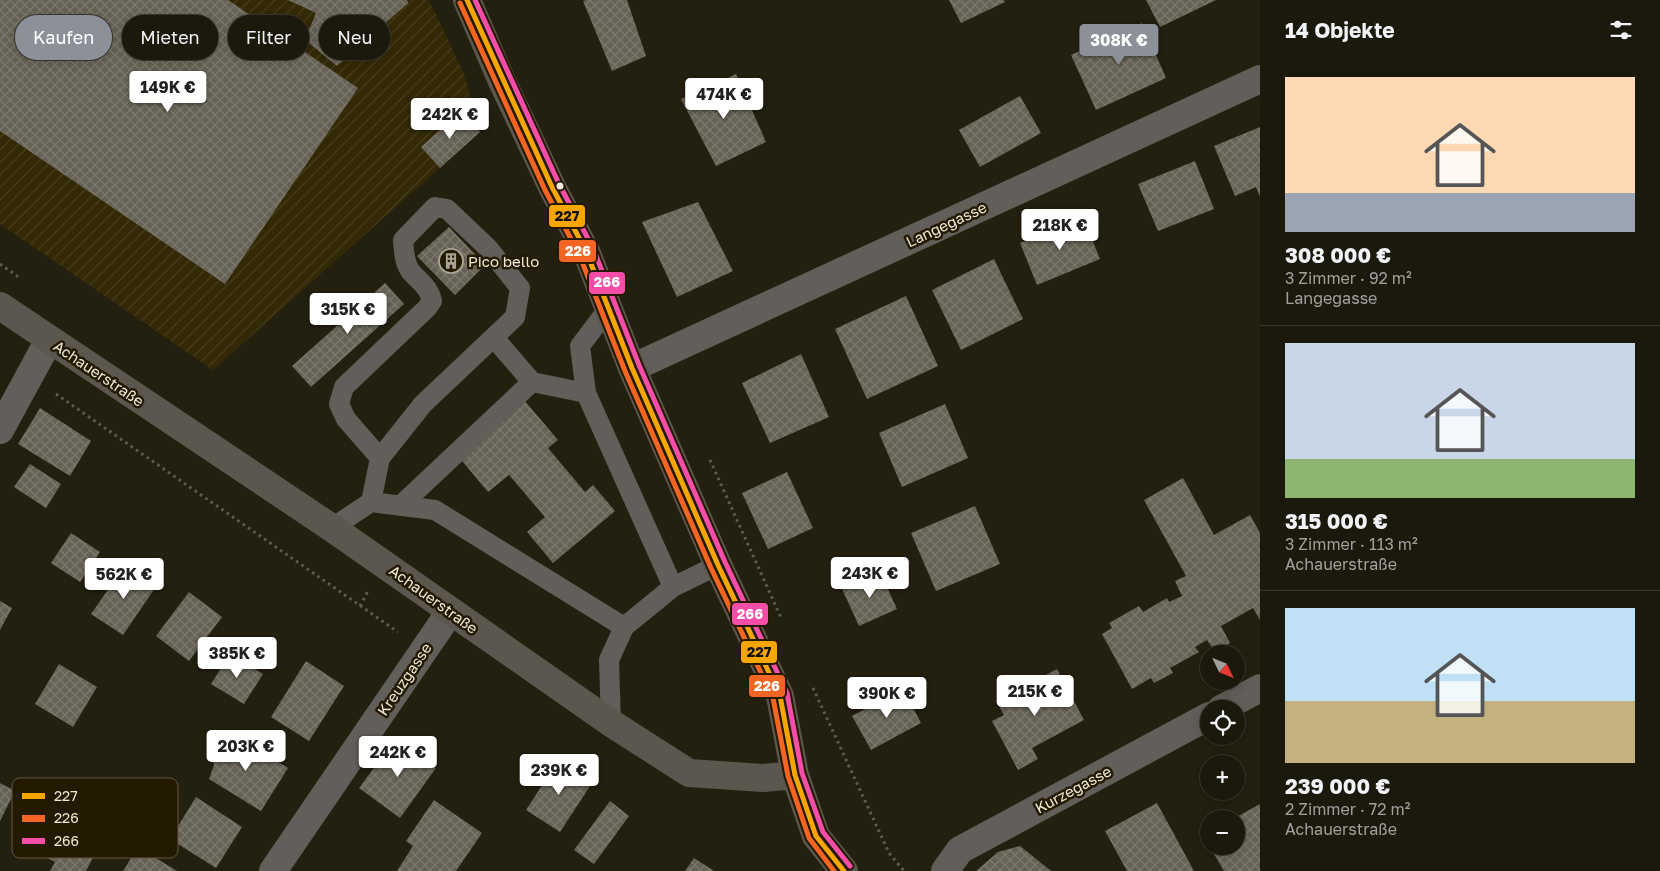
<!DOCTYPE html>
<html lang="de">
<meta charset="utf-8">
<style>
body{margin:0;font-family:"Golos Text",sans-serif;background:#242115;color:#f1f3f6;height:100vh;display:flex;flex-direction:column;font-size:19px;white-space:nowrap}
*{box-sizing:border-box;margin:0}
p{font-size:16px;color:#a0a09d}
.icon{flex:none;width:28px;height:28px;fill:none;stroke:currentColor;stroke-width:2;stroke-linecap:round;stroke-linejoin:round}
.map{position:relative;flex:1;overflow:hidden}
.side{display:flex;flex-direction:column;background:#1b180c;width:400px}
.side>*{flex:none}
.guide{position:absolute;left:15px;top:15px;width:475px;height:45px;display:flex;gap:10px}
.needle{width:32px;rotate:133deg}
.tools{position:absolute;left:1200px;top:645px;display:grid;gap:10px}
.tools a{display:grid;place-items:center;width:45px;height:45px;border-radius:50%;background:#1b180c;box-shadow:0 2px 12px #0003,0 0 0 1px #39372d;font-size:25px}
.price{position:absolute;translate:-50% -42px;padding:0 11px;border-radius:5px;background:#fff;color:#222;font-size:16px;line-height:32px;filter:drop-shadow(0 1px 2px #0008)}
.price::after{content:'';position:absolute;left:50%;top:30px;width:15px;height:11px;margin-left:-8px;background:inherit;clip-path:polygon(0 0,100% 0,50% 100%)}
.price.on{background:#8c9099;color:#fff}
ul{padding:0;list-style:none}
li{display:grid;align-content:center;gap:10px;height:265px;padding:0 25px}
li+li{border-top:1px solid #39372d}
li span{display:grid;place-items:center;height:155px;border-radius:0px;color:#555}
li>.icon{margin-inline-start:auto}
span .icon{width:90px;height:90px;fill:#fffc;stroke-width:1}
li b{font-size:21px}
h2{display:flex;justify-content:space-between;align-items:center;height:60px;padding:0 25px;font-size:21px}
.pill{padding:0 18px;border-radius:22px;background:#1b180c;box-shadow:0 2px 12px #0003,0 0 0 1px #39372d;font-size:18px;line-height:45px}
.pill.on{background:#8c9099;color:#fff}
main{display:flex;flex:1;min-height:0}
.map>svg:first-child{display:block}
.industrial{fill:url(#industrial-furrows)}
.building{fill:url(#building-cross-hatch)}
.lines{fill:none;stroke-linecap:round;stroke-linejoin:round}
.path{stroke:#5f5c55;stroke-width:3;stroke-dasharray:2.5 4;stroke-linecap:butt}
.lane{stroke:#625e59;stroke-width:20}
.street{stroke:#625e59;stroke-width:28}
.secondary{stroke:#5b564e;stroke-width:28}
.bus-1-casing{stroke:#231a01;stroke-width:9}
.bus-2-casing{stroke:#231a01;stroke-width:9}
.bus-3-casing{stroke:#231a01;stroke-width:9}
.bus-1{stroke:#f7a600;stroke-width:5}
.bus-2{stroke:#f26522;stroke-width:5}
.bus-3{stroke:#f54da8;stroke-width:5}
.bus-dot{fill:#efe9d9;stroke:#231a01;stroke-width:2}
.labels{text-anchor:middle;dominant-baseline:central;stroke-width:5;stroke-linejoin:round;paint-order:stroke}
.street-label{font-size:15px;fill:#efe9d9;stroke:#231a01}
.poi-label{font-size:15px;fill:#efe9d9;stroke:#231a01;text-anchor:start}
.key{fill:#231a01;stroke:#605842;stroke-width:1}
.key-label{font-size:14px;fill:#efe9d9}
.line-badge{stroke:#231a01;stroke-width:2}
.badge-label{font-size:14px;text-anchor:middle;font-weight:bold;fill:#fff}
.pale-badge-label{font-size:14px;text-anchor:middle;font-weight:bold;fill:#111}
</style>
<main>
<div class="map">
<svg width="1260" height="871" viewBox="0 0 1260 871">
<defs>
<pattern id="industrial-furrows" width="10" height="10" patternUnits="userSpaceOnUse" patternTransform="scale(1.25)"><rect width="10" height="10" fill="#332906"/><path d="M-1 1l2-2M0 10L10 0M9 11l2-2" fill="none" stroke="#473e1e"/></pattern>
<pattern id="building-cross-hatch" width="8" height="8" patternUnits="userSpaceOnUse" patternTransform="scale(1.25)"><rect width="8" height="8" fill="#666255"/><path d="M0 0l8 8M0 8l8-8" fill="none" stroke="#7c786d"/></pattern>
</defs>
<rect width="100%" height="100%" fill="#242010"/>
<path class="industrial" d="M 0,0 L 429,0 L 464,74 L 480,132 L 213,370 L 0,224 Z"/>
<path class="building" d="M 0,0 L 228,0 L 358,88 L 225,284 L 0,131 Z
M 288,0 L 407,0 L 408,3 L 337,66 L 305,40 L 316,13 Z
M 586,0 L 627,0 L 646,56 L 612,71 L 583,1 Z
M 949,0 L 1004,0 L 1005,2 L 961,23 Z
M 1146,0 L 1216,0 L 1160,27 Z
M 1142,23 L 1166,78 L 1096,110 L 1071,55 Z
M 736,74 L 766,142 L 716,166 L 681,99 Z
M 1020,96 L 1041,133 L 980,167 L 959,130 Z
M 461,111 L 480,132 L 440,168 L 421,147 Z
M 1260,127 L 1260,197 L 1256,187 L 1235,196 L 1214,146 Z
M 1195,161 L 1214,209 L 1158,231 L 1138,184 Z
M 698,202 L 733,271 L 677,297 L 642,222 Z
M 1083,217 L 1100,259 L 1037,285 L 1020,243 Z
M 449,227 L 485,265 L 455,295 L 417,256 Z
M 994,259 L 1023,319 L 961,350 L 932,290 Z
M 385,283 L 404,304 L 311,387 L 292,366 Z
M 906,296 L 938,366 L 867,399 L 835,329 Z
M 801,354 L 829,417 L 770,443 L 742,383 Z
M 524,400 L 558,440 L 548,448 L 585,492 L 593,485 L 615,511 L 553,563 L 527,532 L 545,517 L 509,475 L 488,492 L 458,456 Z
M 945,404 L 968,458 L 902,487 L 879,433 Z
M 40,408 L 91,441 L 70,476 L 18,444 Z
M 30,464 L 61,484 L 46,508 L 14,487 Z
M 787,472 L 813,528 L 768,549 L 742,493 Z
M 1183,478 L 1214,535 L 1250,515 L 1260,533 L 1260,620 L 1253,608 L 1221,626 L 1230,643 L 1215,652 L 1207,640 L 1195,647 L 1199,652 L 1170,668 L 1173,673 L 1154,683 L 1151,678 L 1132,689 L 1102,634 L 1112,628 L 1109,623 L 1139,606 L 1143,612 L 1167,598 L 1169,602 L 1182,596 L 1175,581 L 1186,576 L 1144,500 Z
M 975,506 L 1000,564 L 936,591 L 911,533 Z
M 71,533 L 100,552 L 80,582 L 51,563 Z
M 126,564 L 157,585 L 123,635 L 91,614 Z
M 880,572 L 897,609 L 859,626 L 842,589 Z
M 189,592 L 222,617 L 189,661 L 156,636 Z
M 0,601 L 12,608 L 0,630 Z
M 230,654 L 263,674 L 244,704 L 211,684 Z
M 306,661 L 344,686 L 309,741 L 271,717 Z
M 59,664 L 97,687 L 73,727 L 35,704 Z
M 1057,669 L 1084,720 L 1032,748 L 1038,759 L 1018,770 L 992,721 L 1004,715 L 996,701 Z
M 903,689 L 921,723 L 871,750 L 852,716 Z
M 236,735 L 288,768 L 261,811 L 209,779 L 214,765 L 210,751 L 223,747 Z
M 396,738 L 436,768 L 400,818 L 359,788 Z
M 558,761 L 592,783 L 560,832 L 526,810 Z
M 0,783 L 15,791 L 0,821 Z
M 53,797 L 109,826 L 86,871 L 50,871 L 55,862 L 27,847 Z
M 196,797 L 242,827 L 216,868 L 170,839 Z
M 434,800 L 482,833 L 456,871 L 397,871 L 413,846 L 406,841 Z
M 610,801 L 629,816 L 594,864 L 574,850 Z
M 1157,803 L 1194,871 L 1127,871 L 1105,831 Z
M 1260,804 L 1260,871 L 1224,871 L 1214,854 L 1229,846 L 1236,846 L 1238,841 L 1236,819 L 1233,819 Z
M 1020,846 L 1051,871 L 976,871 L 998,852 Z
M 138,847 L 177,871 L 123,871 Z
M 694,858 L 714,871 L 685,871 Z"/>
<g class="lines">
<path class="path" d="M 0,264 L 20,278
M 56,394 L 398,632
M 710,460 L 782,620
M 360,606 L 368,591
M 813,688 L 889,853 L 904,871"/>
<path class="lane" d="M 608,309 L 580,346 L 586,393 L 673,587
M 495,339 L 532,382 L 586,393
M 371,502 L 380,458 L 423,404 L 515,317 L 520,288 L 488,248 L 447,209 L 435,207 L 403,240 C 404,251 404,263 411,272 C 420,282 429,287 432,301 L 427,308 L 344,387 L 339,404 L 346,419 L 380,458
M 400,506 L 532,382
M 332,528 L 371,502 L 435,510 L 624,627
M 611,723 L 609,660 L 624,627 L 673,587 L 718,565"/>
<path class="street" d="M 632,368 L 1260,79
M 0,430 L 49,340
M 1221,709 L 1260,688
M 273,871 L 450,612
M 945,871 L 960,850 L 1209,716"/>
<path class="secondary" d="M 467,0 L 501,79 L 552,187 L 586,251 L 632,368 L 718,565 L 780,696 L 795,775 L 816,836 L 844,871
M 0,306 L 332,528 L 611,723 L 689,773 L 763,778 L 795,775"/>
<defs>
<path id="bus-1" d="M 467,0 L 552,187 L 586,251 L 632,368 L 718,565 L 780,696 L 795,775 L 816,836 L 844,871"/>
<path id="bus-2" d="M 460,3 L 545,190 L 579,254 L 625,371 L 711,568 L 773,698 L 788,776 L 809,838 L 834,871"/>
<path id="bus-3" d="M 475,0 L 559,184 L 593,248 L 639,365 L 725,562 L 787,693 L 802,773 L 823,832 L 850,866"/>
</defs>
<use href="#bus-1" class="bus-1-casing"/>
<use href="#bus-2" class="bus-2-casing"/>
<use href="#bus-3" class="bus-3-casing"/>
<use href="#bus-1" class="bus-1"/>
<use href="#bus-2" class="bus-2"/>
<use href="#bus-3" class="bus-3"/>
</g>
<defs>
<symbol id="building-ring" viewBox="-11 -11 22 22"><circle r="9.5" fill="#231a01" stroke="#a8a393" stroke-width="1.5"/><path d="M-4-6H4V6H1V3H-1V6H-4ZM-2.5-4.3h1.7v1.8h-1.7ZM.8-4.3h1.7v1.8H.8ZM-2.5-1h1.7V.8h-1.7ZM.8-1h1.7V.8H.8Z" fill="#a8a393"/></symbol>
</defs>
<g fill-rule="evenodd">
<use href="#building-ring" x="437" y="247" width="28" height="28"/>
</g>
<circle class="bus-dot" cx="560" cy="186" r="4.5"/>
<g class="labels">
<g class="street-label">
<text transform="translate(946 224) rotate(-25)">Langegasse</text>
<text transform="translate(99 373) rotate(34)">Achauerstraße</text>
<text transform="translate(434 599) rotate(36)">Achauerstraße</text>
<text transform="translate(404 679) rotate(-56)">Kreuzgasse</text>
<text transform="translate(1073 789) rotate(-28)">Kurzegasse</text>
</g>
<g class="poi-label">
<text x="468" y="261">Pico bello</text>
</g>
</g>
<rect x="12" y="778" width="166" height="80" rx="8" class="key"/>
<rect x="22" y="793" width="23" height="6" fill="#f7a600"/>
<rect x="22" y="815" width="23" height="7" fill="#f26522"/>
<rect x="22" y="838" width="23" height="6" fill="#f54da8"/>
<g class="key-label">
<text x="54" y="801">227</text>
<text x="54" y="823">226</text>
<text x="54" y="846">266</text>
</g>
<g class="line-badge">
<rect x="548" y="204" width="38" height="24" rx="5" fill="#f7a600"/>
<rect x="558" y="239" width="39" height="24" rx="5" fill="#f26522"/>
<rect x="588" y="271" width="38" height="24" rx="5" fill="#f54da8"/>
<rect x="731" y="602" width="38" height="24" rx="5" fill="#f54da8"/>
<rect x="740" y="640" width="38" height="24" rx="5" fill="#f7a600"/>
<rect x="748" y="674" width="38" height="24" rx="5" fill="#f26522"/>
</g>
<g class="badge-label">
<text x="578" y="256">226</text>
<text x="607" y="287">266</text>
<text x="750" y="619">266</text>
<text x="767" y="691">226</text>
</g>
<g class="pale-badge-label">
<text x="567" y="221">227</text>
<text x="759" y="657">227</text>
</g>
</svg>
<div class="tools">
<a><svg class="needle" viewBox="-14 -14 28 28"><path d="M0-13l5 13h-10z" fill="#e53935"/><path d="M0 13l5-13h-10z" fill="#a0a09d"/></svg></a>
<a><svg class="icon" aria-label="locate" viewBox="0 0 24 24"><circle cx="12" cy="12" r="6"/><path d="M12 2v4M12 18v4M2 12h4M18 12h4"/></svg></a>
<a>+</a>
<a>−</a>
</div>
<b class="price on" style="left:1119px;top:66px">308K €</b>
<b class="price" style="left:168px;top:113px">149K €</b>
<b class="price" style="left:724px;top:120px">474K €</b>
<b class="price" style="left:450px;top:140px">242K €</b>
<b class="price" style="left:1060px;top:251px">218K €</b>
<b class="price" style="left:348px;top:335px">315K €</b>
<b class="price" style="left:870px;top:599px">243K €</b>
<b class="price" style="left:124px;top:600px">562K €</b>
<b class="price" style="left:237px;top:679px">385K €</b>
<b class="price" style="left:1035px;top:717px">215K €</b>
<b class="price" style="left:887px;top:719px">390K €</b>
<b class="price" style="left:246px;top:772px">203K €</b>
<b class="price" style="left:398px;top:778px">242K €</b>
<b class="price" style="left:559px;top:796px">239K €</b>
<div class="guide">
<a class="pill on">Kaufen</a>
<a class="pill">Mieten</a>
<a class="pill">Filter</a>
<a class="pill">Neu</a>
</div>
</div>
<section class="side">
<h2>14 Objekte<svg class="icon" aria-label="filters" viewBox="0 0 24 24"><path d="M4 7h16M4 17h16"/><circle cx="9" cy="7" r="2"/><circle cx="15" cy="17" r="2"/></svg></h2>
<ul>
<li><span style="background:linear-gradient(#ffd9b3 75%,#9aa5b1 0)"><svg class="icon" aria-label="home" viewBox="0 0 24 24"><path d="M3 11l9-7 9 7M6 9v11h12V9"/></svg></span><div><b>308 000 €</b><p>3 Zimmer · 92 m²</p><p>Langegasse</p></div></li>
<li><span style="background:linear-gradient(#c9d6e8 75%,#8fb573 0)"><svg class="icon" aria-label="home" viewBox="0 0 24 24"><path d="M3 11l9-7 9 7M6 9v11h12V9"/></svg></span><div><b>315 000 €</b><p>3 Zimmer · 113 m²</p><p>Achauerstraße</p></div></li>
<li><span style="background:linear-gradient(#bfe0f5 60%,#c2b280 0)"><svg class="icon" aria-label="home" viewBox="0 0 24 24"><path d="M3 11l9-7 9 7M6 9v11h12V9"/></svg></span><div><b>239 000 €</b><p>2 Zimmer · 72 m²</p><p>Achauerstraße</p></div></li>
</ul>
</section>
</main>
